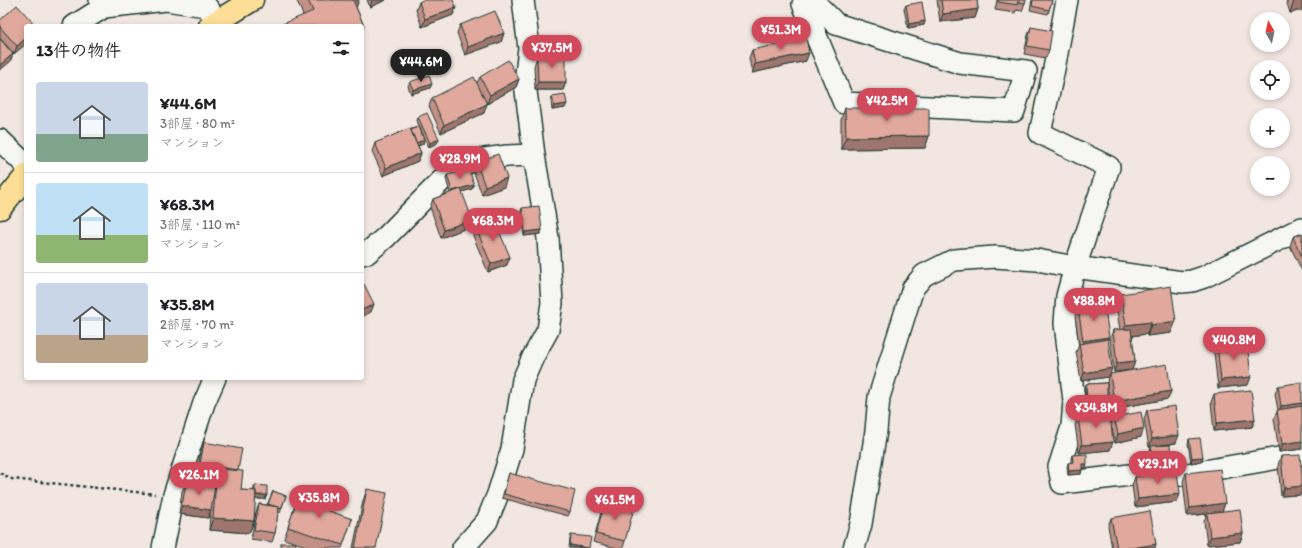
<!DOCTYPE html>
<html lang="ja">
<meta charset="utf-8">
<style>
body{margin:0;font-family:Itim,"Klee One",sans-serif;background:#f6f6f6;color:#202124;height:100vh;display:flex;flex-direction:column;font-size:15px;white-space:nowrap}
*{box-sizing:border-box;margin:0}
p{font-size:13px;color:#757577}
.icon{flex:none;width:22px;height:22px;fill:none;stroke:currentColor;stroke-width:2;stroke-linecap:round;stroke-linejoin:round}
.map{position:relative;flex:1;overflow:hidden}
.details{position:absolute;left:24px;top:24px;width:340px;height:356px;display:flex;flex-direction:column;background:#fff;border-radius:4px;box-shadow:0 2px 6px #0003}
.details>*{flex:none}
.needle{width:26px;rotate:351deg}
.tools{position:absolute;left:1250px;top:12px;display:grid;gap:8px}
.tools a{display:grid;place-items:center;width:40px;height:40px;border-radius:50%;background:#fff;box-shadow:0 2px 6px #0003;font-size:20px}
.price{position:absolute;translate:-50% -34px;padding:0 9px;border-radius:14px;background:#d1495b;color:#fff;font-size:13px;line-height:26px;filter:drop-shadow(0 1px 2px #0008)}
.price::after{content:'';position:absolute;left:50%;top:24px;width:12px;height:9px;margin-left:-6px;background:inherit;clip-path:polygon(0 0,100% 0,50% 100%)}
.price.on{background:#222;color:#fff}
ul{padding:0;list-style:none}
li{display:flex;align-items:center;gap:12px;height:100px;padding:0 12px}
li+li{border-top:1px solid #e0e0e0}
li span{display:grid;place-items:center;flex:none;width:112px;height:80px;border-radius:4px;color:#555}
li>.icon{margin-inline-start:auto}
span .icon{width:48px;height:48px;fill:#fffc;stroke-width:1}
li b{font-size:17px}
h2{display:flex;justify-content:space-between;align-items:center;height:48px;padding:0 12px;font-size:17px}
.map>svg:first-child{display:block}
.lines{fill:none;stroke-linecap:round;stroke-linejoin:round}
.street-casing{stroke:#1f3d34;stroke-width:24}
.highway-casing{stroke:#1f3d34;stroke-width:25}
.path{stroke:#1f3d34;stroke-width:2.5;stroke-dasharray:3 3;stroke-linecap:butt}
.street{stroke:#f6f6f2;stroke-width:21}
.highway{stroke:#fdde96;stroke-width:22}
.wall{fill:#c29087;stroke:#1f3d34}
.shaded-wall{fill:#9e766e;stroke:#1f3d34}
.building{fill:#e1a89d;stroke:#1f3d34}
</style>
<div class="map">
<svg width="1302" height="548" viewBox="0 0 1302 548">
<rect width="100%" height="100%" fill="#f2e6e1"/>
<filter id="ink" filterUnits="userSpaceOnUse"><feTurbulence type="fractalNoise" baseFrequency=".025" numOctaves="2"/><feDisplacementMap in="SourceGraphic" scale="8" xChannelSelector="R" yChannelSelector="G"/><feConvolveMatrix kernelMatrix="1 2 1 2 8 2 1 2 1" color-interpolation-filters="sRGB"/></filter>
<g filter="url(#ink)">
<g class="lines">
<defs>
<path id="street" d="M 100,0 L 104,7 L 166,0 L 206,6 L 218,21
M 1067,0 L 1054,69 L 1040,133 L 1109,167 L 1075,267 L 1067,296 L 1065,323 L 1074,401 L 1072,427 L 1059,467 L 1062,483 L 1130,475 L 1181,475 L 1302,454
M 803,4 L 844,103 L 1014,111 L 1026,71 L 960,63 L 836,24 L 817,5
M 74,26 L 104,7
M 0,140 L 26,165
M 362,254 L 367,253 L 386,237 L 444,178 L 470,161 L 507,156 L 534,155
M 163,548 L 174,495 L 204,403 L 215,378
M 463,548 L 487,521 L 498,494 L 512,449 L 523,380 L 533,357 L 548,330 L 552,303 L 548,238 L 534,155 L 525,83 L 529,48 L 523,0
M 854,548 L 861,524 L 876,431 L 879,397 L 913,288 L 924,275 L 954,260 L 995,257 L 1037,260 L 1075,267 L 1182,282 L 1192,281 L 1204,277 L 1302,228"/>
<path id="highway" d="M 210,26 L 252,0
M 0,208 L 26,176"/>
</defs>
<use href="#street" class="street-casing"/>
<use href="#highway" class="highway-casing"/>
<path class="path" d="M 0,473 L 12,479 L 155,494"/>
<use href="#street" class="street"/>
<use href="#highway" class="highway"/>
</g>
<path class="wall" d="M 297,0 L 359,0 L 356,7 L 364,26 L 362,31 L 362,26 L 303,15 L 297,1 Z
M 367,0 L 386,0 L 370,7 Z
M 937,0 L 977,0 L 978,9 L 975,18 L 940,22 Z
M 997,0 L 1026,0 L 1022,11 L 1016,10 L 1015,13 L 995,10 Z
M 1032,0 L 1052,0 L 1048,14 L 1030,10 Z
M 1286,0 L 1302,0 L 1302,10 L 1290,13 Z
M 419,2 L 456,7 L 453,15 L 422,27 L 416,10 Z
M 906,5 L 925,21 L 924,25 L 908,28 L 904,9 Z
M 0,20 L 36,26 L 14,54 L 0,38 Z
M 460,25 L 504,33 L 501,42 L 465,55 L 457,33 Z
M 1031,27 L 1049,50 L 1046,58 L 1024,54 L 1028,35 Z
M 752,50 L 806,61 L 752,73 L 749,58 Z
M 537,57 L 566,82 L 563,90 L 535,90 L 534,66 Z
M 480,77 L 519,79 L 516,87 L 487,104 L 485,100 L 484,113 L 441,133 L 429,106 L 432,98 L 477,83 Z
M 410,82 L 430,88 L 411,94 L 408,86 Z
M 552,96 L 565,108 L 552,110 L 551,100 Z
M 845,108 L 929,136 L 925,148 L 841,149 L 841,120 Z
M 418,117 L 439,139 L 437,143 L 429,147 L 420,128 L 423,144 L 418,146 L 421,153 L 418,161 L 383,176 L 372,151 L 375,143 L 419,126 L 417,121 Z
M 476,162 L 504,187 L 482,195 L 473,170 Z
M 447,175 L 474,185 L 472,189 L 462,192 L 469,227 L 441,238 L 430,207 L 433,199 L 450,193 L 446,179 Z
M 522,208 L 542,230 L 540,234 L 524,236 L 520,213 Z
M 476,228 L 507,265 L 488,272 L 473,236 Z
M 1302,233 L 1302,271 L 1290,246 L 1293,237 Z
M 1121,294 L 1171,333 L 1147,336 L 1147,334 L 1132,336 L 1135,361 L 1132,370 L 1114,372 L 1110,339 L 1113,330 L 1120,330 L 1116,306 Z
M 1078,307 L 1109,337 L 1108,339 L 1110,374 L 1171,391 L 1168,399 L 1111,409 L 1107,384 L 1106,405 L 1085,406 L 1085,388 L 1086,384 L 1107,383 L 1107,382 L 1108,377 L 1081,381 L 1076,352 L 1079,345 L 1075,316 Z
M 1217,345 L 1248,385 L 1218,388 L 1214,353 Z
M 1278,386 L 1302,449 L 1279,452 L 1274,418 L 1278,410 L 1275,394 Z
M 1214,394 L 1255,419 L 1252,427 L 1214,431 L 1211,402 Z
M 1147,410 L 1176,443 L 1161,446 L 1170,469 L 1152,470 L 1150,451 L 1151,447 L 1149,447 L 1144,419 Z
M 1078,417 L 1111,424 L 1114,417 L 1141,437 L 1115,443 L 1112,429 L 1110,450 L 1079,453 L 1075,425 Z
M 1189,439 L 1203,457 L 1201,461 L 1191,463 L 1188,444 Z
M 204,442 L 238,470 L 241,490 L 253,491 L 255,485 L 267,495 L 265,499 L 255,499 L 254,521 L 249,533 L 209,530 L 210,513 L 208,518 L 179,514 L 182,491 L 186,483 L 213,486 L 213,480 L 215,475 L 197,472 L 201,450 Z
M 1072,455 L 1086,468 L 1082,468 L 1081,474 L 1068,475 L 1067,467 L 1068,463 L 1071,463 L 1071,459 Z
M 1281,456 L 1300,495 L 1281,496 L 1278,465 Z
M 509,473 L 570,512 L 568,516 L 502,498 Z
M 1186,473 L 1225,503 L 1222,511 L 1243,533 L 1240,542 L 1207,545 L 1204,521 L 1207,514 L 1187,516 L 1183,481 Z
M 1135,477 L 1177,502 L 1135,507 L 1132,485 Z
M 367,489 L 376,548 L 353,548 L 363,501 Z
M 273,491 L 286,496 L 280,513 L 278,512 L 275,533 L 272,542 L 251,539 L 256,512 L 259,504 L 267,505 Z
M 300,491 L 304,493 L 330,497 L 325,510 L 352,519 L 342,548 L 312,548 L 284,539 Z
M 605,501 L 625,541 L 623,548 L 617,548 L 593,542 L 602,509 Z
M 1111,518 L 1155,548 L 1112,548 L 1108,526 Z
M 571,535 L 589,548 L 569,548 L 570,539 Z"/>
<path class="shaded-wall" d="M 351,0 L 359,0 L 356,8 Z
M 372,0 L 386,0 L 370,7 Z
M 1298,0 L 1302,0 L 1302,10 L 1290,13 L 1294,1 Z
M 456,7 L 453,15 L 422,27 L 425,19 Z
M 978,9 L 975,18 L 940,22 L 943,14 Z
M 925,21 L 924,25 L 908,28 L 909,24 Z
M 504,33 L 501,42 L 465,55 L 468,47 Z
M 26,38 L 26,44 L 14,54 L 17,46 Z
M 809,53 L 806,61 L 752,73 L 755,64 Z
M 13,54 L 10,62 L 0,70 L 0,65 Z
M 519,79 L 516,87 L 487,104 L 490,95 Z
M 538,82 L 566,82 L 563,90 L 535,90 Z
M 432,84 L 430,88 L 411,94 L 413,90 Z
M 487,104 L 484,113 L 441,133 L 444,125 Z
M 567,104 L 565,108 L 552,110 L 554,106 Z
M 929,136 L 925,148 L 841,149 L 846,137 Z
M 439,139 L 437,143 L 429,147 L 430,143 Z
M 424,140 L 423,144 L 414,147 L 416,143 Z
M 421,153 L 418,161 L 383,176 L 386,168 Z
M 507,178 L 504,187 L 482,195 L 485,186 Z
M 474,185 L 472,189 L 450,195 L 452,191 Z
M 472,219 L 469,227 L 441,238 L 444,230 Z
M 542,230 L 540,234 L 524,236 L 525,232 Z
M 510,257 L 507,265 L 488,272 L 491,264 Z
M 374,304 L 371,312 L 362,317 L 362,310 Z
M 1176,321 L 1171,333 L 1147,336 L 1151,325 Z
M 1151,322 L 1147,334 L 1121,337 L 1126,325 Z
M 1109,337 L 1106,345 L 1080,349 L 1083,341 Z
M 1135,361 L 1132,370 L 1114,372 L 1117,363 Z
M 1112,368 L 1110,375 L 1110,374 L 1108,377 L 1081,381 L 1084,373 Z
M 1251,377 L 1248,385 L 1218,388 L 1221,380 Z
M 1171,391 L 1168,399 L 1111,409 L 1114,401 Z
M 1107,401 L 1106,405 L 1085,406 L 1087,402 Z
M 1302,403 L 1302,411 L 1278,414 L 1281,406 Z
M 1255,419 L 1252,427 L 1214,431 L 1217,423 Z
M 1144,428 L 1141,437 L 1115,443 L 1118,434 Z
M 1179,435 L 1176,443 L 1149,447 L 1152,439 Z
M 1302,441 L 1302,449 L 1279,452 L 1282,444 Z
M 1113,442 L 1110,450 L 1079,453 L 1082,445 Z
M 1203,457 L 1201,461 L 1191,463 L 1192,458 Z
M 1082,464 L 1087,464 L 1086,468 L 1080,468 Z
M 1171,465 L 1170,469 L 1152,470 L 1153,466 Z
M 1082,470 L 1081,474 L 1068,475 L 1069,471 Z
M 1302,486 L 1302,489 L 1300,495 L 1281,496 L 1284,488 Z
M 1180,494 L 1177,502 L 1135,507 L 1138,499 Z
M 255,495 L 267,495 L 265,499 L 253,499 Z
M 1225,503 L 1222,512 L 1187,516 L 1190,508 Z
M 182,506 L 211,510 L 208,518 L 179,514 Z
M 213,518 L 254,521 L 249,533 L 209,530 Z
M 1243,533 L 1240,542 L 1207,545 L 1210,537 Z
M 1156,544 L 1155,548 L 1132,548 Z
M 570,545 L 589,548 L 569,548 Z"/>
<path class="building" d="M 308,0 L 353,0 L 364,26 L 362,27 L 362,26 L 278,26 L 313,11 Z
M 423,0 L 453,0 L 456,7 L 425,19 L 419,2 Z
M 941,0 L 977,0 L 978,9 L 943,14 Z
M 998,0 L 1026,0 L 1025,3 L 1017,2 L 1018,5 L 998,2 Z
M 1033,0 L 1052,0 L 1049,10 L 1032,6 Z
M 922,2 L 925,21 L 909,24 L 906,5 Z
M 17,5 L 36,26 L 26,26 L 26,38 L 17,46 L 0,27 L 0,20 Z
M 495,11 L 504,33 L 468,47 L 460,25 Z
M 1031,27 L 1052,31 L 1049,50 L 1027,46 Z
M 806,38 L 809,53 L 755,64 L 752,50 Z
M 0,39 L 13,54 L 0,65 Z
M 537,57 L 566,57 L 566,82 L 538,82 Z
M 508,60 L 519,79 L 490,95 L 480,77 Z
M 429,75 L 432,84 L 413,90 L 410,82 Z
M 474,77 L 487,104 L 444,125 L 432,98 Z
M 565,94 L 567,104 L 554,106 L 552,96 Z
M 845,108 L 929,108 L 929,136 L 846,137 Z
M 427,113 L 439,139 L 430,143 L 418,117 Z
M 419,126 L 424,140 L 416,143 L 411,130 Z
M 410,128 L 421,153 L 386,168 L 375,143 Z
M 498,154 L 507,178 L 485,186 L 476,162 Z
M 469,169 L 474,185 L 452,191 L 447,175 Z
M 461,189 L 472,219 L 444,230 L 433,199 Z
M 539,206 L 542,230 L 525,232 L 522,208 Z
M 495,221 L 510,257 L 491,264 L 476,228 Z
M 1302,233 L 1302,257 L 1293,237 Z
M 364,284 L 374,304 L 362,310 L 362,285 Z
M 1171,286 L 1176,321 L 1151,325 L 1151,322 L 1126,325 L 1121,294 Z
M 1104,303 L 1109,337 L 1083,341 L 1078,307 Z
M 1131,329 L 1135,361 L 1117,363 L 1113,330 Z
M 1108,339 L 1112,368 L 1084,373 L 1079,344 Z
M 1247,342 L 1251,377 L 1221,380 L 1217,345 Z
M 1167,364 L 1171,391 L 1114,401 L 1110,374 Z
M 1302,382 L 1302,403 L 1281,406 L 1278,386 Z
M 1107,383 L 1107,401 L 1087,402 L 1086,384 Z
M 1251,390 L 1255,419 L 1217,423 L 1214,394 Z
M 1175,406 L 1179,435 L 1152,439 L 1147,410 Z
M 1302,406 L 1302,441 L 1282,444 L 1277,410 Z
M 1141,412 L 1144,428 L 1118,434 L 1114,417 Z
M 1110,413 L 1113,442 L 1082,445 L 1078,417 Z
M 1200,438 L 1203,457 L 1192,458 L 1189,439 Z
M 204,442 L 242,449 L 238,470 L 200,464 Z
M 1170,445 L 1171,465 L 1153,466 L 1151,446 Z
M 1087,454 L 1087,464 L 1082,464 L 1082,470 L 1069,471 L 1068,463 L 1073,462 L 1072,455 Z
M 1300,455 L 1302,476 L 1302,486 L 1284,488 L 1281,456 Z
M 217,469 L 243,471 L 241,490 L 256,491 L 254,521 L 213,518 Z
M 1220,469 L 1225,503 L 1190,508 L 1186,473 Z
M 1177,471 L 1180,494 L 1138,499 L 1135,477 Z
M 509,473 L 575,491 L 570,512 L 504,494 Z
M 186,483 L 215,486 L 211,510 L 182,506 Z
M 255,485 L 267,486 L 267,495 L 256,495 L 256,491 L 255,491 Z
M 307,487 L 330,497 L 326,507 L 325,506 L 327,500 L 304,493 Z
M 367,489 L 387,493 L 376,548 L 355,548 Z
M 273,491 L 286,496 L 281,509 L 279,508 L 279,507 L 274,506 L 268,504 Z
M 300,491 L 327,500 L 324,509 L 352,519 L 343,545 L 288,527 Z
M 605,501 L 634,508 L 625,541 L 596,534 Z
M 259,504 L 279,507 L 275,533 L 254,530 Z
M 1240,509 L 1243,533 L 1210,537 L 1207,513 Z
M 1150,511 L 1156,544 L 1132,548 L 1117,548 L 1111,518 Z
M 571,535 L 591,537 L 589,548 L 570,545 Z
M 281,543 L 296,543 L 295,548 L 281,548 Z"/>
</g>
</svg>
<div class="tools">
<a><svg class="needle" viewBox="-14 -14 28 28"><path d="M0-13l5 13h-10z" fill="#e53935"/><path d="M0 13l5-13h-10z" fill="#757577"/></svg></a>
<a><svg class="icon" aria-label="locate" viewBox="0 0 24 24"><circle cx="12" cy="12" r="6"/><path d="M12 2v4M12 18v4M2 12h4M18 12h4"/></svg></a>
<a>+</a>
<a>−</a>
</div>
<b class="price" style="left:781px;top:51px">¥51.3M</b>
<b class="price" style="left:552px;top:69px">¥37.5M</b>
<b class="price on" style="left:421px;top:83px">¥44.6M</b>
<b class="price" style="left:887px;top:122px">¥42.5M</b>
<b class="price" style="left:460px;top:180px">¥28.9M</b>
<b class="price" style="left:493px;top:242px">¥68.3M</b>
<b class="price" style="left:1094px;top:322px">¥88.8M</b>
<b class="price" style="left:1234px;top:361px">¥40.8M</b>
<b class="price" style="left:1096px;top:429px">¥34.8M</b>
<b class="price" style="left:1158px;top:485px">¥29.1M</b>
<b class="price" style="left:199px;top:496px">¥26.1M</b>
<b class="price" style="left:319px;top:519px">¥35.8M</b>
<b class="price" style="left:615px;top:521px">¥61.5M</b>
<section class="details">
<h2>13件の物件<svg class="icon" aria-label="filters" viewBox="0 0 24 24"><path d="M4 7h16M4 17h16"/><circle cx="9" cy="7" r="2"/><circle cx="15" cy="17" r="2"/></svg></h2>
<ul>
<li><span style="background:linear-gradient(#c9d6e8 65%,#7fa58c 0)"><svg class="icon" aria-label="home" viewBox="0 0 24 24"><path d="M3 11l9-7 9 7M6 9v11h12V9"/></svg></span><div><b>¥44.6M</b><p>3部屋 · 80 m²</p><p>マンション</p></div></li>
<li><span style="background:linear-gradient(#bfe0f5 65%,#8fb573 0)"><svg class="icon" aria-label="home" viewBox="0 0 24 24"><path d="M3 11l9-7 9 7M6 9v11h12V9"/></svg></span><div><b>¥68.3M</b><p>3部屋 · 110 m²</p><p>マンション</p></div></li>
<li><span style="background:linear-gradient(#c9d6e8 65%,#b9a48a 0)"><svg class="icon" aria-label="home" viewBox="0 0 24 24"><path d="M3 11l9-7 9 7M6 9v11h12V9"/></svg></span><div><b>¥35.8M</b><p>2部屋 · 70 m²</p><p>マンション</p></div></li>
</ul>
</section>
</div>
